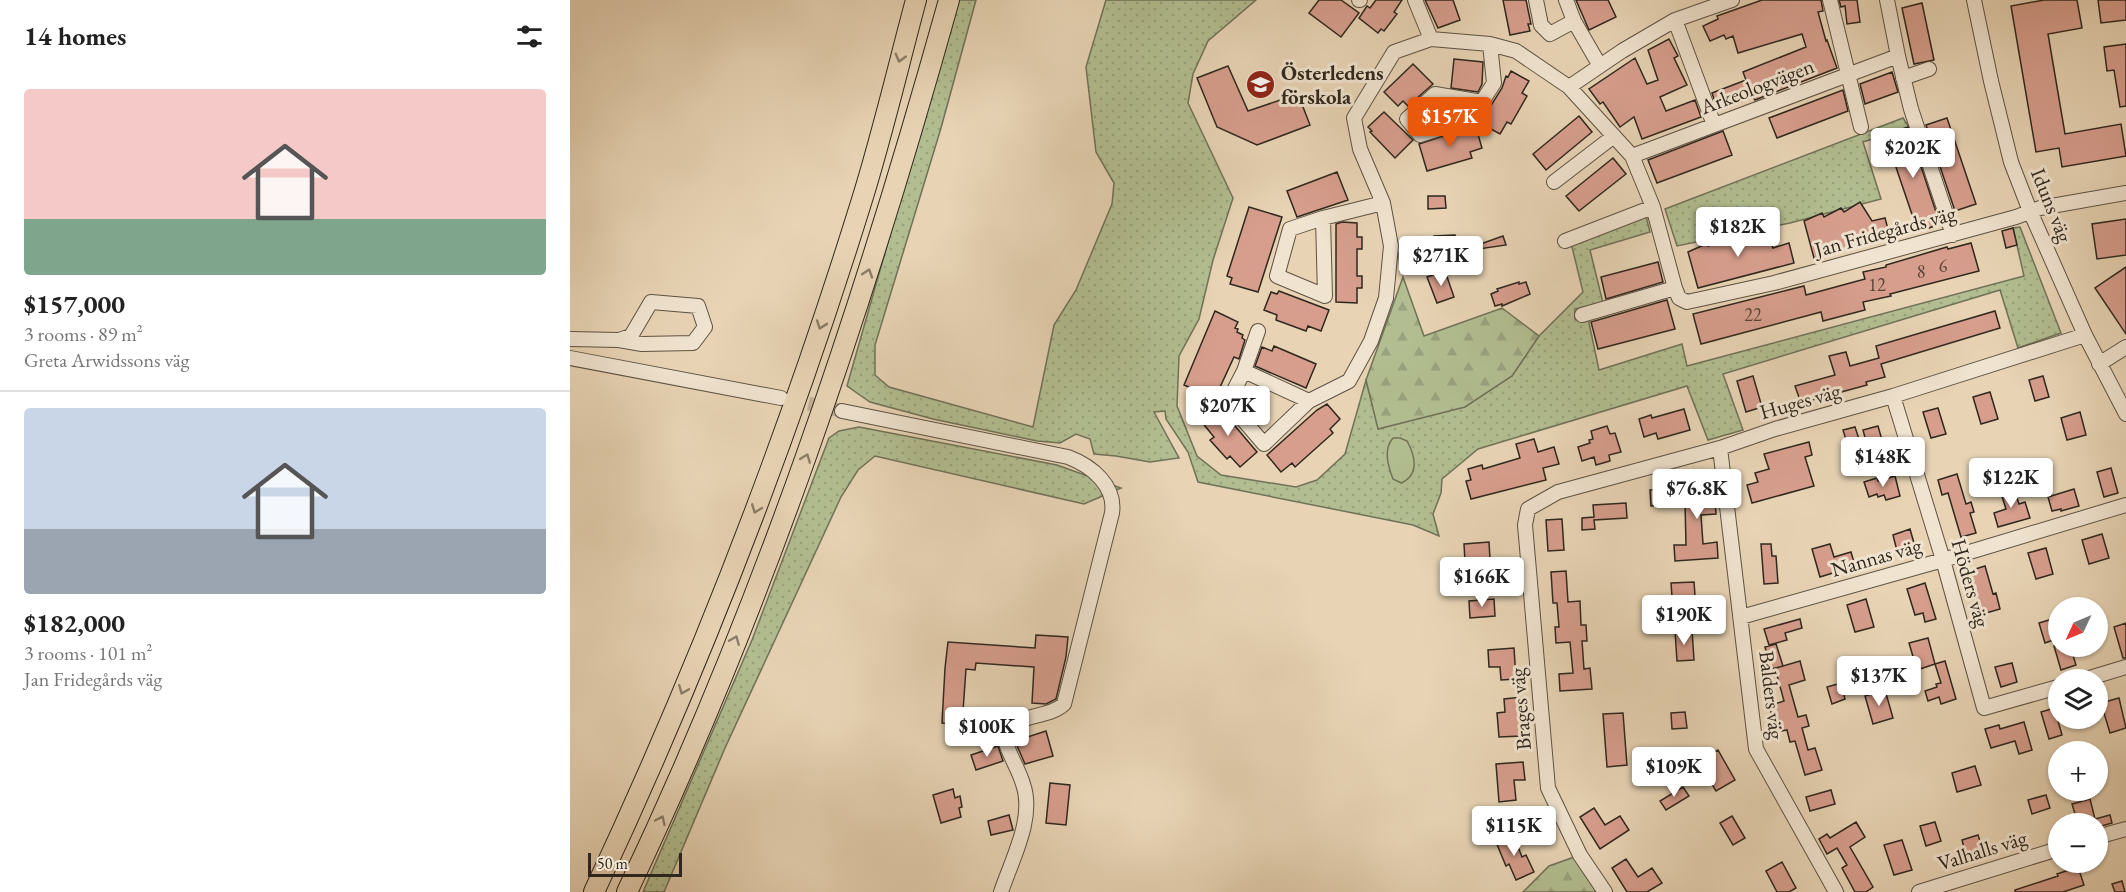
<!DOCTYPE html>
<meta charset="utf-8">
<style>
body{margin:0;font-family:"EB Garamond",serif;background:#f6f6f6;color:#222;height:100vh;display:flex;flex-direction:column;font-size:22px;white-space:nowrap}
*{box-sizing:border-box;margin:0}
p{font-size:20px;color:#767676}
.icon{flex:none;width:33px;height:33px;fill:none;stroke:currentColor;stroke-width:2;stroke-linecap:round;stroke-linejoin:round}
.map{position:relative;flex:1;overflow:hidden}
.sheet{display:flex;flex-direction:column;background:#fff;width:570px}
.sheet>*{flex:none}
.needle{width:39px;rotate:226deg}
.controls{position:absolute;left:1478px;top:597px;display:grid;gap:12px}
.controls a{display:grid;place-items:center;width:60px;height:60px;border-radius:50%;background:#fff;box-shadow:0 2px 4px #0004;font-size:30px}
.scale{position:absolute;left:18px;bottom:15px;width:94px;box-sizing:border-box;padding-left:6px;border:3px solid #2f271d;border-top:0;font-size:16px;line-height:21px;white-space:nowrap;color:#2f271d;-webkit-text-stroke:4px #f0e3cf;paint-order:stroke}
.price{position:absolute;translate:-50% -51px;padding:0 14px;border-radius:6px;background:#fff;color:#222;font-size:20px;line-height:39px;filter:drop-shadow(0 2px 3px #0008)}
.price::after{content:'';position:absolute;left:50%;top:36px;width:18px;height:14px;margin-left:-9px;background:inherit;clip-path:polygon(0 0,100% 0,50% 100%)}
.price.current{background:#ea580c;color:#fff}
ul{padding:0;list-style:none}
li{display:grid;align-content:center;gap:12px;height:318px;padding:0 24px}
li+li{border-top:2px solid #e0e0e0}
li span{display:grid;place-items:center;height:186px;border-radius:6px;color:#555}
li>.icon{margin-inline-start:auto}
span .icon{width:108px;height:108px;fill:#fffc;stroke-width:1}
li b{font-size:26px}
h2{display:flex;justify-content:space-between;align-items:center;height:72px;padding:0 24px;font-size:26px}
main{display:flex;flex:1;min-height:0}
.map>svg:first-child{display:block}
.grass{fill:url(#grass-dots);stroke:#707257;stroke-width:1.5}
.forest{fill:url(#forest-firs);stroke:#707257;stroke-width:1.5}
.park{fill:#b2be91;stroke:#707257;stroke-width:1.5}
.building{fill:#d79e8d;stroke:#2f271d;stroke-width:1.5}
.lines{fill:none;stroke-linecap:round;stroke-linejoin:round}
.minor-tunnel{stroke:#c3b197;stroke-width:14;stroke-dasharray:14 7;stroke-linecap:butt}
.minor-casing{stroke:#5d5243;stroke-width:16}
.highway-casing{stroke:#2f271d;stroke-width:22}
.minor{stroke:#f0e3cf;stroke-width:14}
.highway{stroke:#e8d4b5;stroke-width:20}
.oneway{stroke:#8c7e69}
.labels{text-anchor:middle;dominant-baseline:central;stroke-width:6;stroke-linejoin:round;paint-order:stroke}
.number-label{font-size:18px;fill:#594539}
.poi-label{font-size:21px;font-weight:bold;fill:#2f271d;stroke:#f0e3cf;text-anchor:start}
.street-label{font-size:21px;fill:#2f271d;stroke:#f0e3cf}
</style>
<main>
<section class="sheet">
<h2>14 homes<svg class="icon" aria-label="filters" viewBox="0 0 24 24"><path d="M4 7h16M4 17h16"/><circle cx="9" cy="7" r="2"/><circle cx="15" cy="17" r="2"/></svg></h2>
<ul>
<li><span style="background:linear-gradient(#f6c9c9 70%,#7fa58c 0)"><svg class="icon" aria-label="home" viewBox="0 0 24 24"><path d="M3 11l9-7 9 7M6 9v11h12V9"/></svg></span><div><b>$157,000</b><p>3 rooms · 89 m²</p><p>Greta Arwidssons väg</p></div></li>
<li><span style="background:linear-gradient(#c9d6e8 65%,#9aa5b1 0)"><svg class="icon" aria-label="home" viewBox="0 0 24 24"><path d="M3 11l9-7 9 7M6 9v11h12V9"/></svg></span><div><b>$182,000</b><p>3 rooms · 101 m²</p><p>Jan Fridegårds väg</p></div></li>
</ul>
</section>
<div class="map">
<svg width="1556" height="892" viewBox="0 0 1556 892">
<defs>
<pattern id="grass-dots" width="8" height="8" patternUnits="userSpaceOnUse" patternTransform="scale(1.5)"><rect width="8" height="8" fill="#b2be91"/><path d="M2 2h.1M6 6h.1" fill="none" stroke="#99a37d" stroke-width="1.8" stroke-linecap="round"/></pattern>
<pattern id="forest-firs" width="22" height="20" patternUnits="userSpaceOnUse" patternTransform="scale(1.5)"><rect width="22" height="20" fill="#b2be91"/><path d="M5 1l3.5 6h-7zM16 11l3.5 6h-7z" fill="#99a37d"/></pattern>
</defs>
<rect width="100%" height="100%" fill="#e8d4b5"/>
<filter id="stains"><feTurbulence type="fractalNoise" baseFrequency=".00333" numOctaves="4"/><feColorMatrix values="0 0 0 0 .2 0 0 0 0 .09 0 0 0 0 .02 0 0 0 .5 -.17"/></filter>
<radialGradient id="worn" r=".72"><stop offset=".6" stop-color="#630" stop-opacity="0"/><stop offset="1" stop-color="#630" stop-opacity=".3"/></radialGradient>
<path class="grass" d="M 387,0 L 406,0 L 371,128 L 305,345 L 305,375 L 319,387 L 463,427 L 484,325 L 506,290 L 542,204 L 544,183 L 526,152 L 516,67 L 536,0 L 686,0 L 638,41 L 623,74 L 618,103 L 663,198 L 643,260 L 629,319 L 609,356 L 607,406 L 627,456 L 651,475 L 726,487 L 747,480 L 775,454 L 796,380 L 809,429 L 942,376 L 969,336 L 1013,292 L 1001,243 L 1076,216 L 1080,232 L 1020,250 L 1033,303 L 1005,309 L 1005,319 L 1018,318 L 1029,370 L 1112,344 L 1117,366 L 1454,276 L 1443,228 L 1450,227 L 1491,333 L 1448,348 L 1430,290 L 1153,374 L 1173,430 L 1138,440 L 1117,386 L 908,449 L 872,479 L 871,493 L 863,514 L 869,536 L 843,525 L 628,482 L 618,452 L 596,419 L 595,411 L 584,412 L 609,458 L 580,462 L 546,456 L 524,454 L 520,439 L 506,434 L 490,443 L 467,441 L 363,419 L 300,402 L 277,386 Z
M 1333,118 L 1339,127 L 1293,142 L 1311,199 L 1220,223 L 1107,246 L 1095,209 Z
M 289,427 L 487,465 L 551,488 L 514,504 L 305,456 L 288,470 L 271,497 L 155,748 L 94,892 L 73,892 L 182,640 L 259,438 L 269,431 Z"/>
<path class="forest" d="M 833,277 L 854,336 L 932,308 L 969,336 L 942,376 L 895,407 L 808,429 L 796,380 Z
M 1010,855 L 1035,892 L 953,892 L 979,866 Z"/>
<path class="park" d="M 823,438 L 830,438 L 837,441 C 845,455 850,475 831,483 L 823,479 C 818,466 813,449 823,438 Z"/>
<path class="building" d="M 749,0 L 771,0 L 789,13 L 771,37 L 739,13 Z
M 806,0 L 832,0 L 824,12 L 827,14 L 814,31 L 811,29 L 808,33 L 789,18 L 797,6 L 800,8 Z
M 855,0 L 883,0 L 890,20 L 868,28 Z
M 933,0 L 956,0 L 961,24 L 958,24 L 960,31 L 940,35 Z
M 1006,0 L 1038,0 L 1046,17 L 1019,30 Z
M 1192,0 L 1251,0 L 1253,11 L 1248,12 L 1256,41 L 1257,40 L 1267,68 L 1185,100 L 1183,97 L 1148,111 L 1142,93 L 1176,80 L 1173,72 L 1236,47 L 1232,34 L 1168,53 L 1163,36 L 1156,39 L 1154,35 L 1140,41 L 1133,26 L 1148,19 L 1147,16 Z
M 1269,0 L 1287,0 L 1290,22 L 1277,24 L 1275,6 L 1271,7 Z
M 1474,0 L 1507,0 L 1512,28 L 1478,34 L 1495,134 L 1551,124 L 1556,156 L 1492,167 L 1489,148 L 1466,152 L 1441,6 Z
M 1528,0 L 1556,0 L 1556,20 L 1531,23 Z
M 1352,3 L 1364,60 L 1344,64 L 1332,8 Z
M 1099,39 L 1108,56 L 1104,58 L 1117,85 L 1090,97 L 1096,111 L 1125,100 L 1131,117 L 1072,139 L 1064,117 L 1050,127 L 1033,102 L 1030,104 L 1019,89 L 1065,58 L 1077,84 L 1088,80 L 1078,50 Z
M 1556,44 L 1556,106 L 1550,107 L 1544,70 L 1537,71 L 1534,47 Z
M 884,59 L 913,62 L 912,84 L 908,92 L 881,88 Z
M 843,64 L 863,84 L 838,106 L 833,101 L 828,106 L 814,92 Z
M 658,66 L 678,111 L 728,94 L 740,125 L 687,145 L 647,127 L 627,78 Z
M 941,71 L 959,81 L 952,93 L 957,96 L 941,124 L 937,122 L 930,134 L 910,123 L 932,88 L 936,76 L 938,77 Z
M 1322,72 L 1328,92 L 1295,104 L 1290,84 Z
M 1273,90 L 1278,111 L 1207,138 L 1199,118 Z
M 814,112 L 843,140 L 825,158 L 800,132 L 802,131 L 798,127 Z
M 1009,116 L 1022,132 L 976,170 L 963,154 Z
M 1377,118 L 1406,204 L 1385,211 L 1356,125 Z
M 907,125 L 907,131 L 912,148 L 900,152 L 902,158 L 857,171 L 849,144 Z
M 1338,127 L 1370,224 L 1348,232 L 1315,135 Z
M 1153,131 L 1162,155 L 1087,183 L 1078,160 Z
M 1043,158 L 1056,174 L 1009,211 L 996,196 Z
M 767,172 L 778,200 L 727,217 L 717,191 Z
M 858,196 L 875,196 L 876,208 L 858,209 Z
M 1290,202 L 1302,221 L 1315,218 L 1320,237 L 1244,258 L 1234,221 L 1252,213 L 1254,217 L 1271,208 L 1274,212 Z
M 679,207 L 712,217 L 688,292 L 660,284 L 662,278 L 657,276 Z
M 1556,219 L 1556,255 L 1527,259 L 1522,224 Z
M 772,222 L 787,223 L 787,237 L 792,237 L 792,249 L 787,249 L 787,276 L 792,276 L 792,288 L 787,288 L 787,303 L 766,302 L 766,224 Z
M 1195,228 L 1203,248 L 1219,243 L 1224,263 L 1128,288 L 1118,252 L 1136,244 L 1138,246 L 1155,239 L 1156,241 L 1175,233 L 1176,236 Z
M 1443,228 L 1447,245 L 1436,248 L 1432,231 Z
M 885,235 L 886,251 L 864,252 L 864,236 Z
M 933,236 L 936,245 L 902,250 L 902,247 Z
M 1401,243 L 1409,271 L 1320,294 L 1321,296 L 1293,302 L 1295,310 L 1253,321 L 1251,312 L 1131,344 L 1123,314 L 1234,286 L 1236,295 L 1295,279 L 1293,272 L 1316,267 L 1316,265 L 1377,247 L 1378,249 Z
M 843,252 L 844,270 L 830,271 L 829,253 Z
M 1088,262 L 1093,282 L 1036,299 L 1031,277 Z
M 1556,267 L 1556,334 L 1525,288 Z
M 875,271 L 884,297 L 867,303 L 857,277 Z
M 949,282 L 949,284 L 956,282 L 960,294 L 932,306 L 932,304 L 925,306 L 921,294 L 928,291 L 927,289 Z
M 709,291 L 759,310 L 751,331 L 738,326 L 736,331 L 706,320 L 707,315 L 694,310 L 701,292 L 707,294 Z
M 1097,300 L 1105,329 L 1028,349 L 1021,322 Z
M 645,311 L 668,322 L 665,328 L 668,329 L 667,332 L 673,335 L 672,338 L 675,340 L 669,359 L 664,357 L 645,398 L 614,385 Z
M 1425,311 L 1430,328 L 1311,364 L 1315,377 L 1296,382 L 1297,385 L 1231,403 L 1225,386 L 1265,375 L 1259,356 L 1276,352 L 1280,366 L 1309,358 L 1306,346 Z
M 704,346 L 746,364 L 736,388 L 685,366 L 692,347 L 702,351 Z
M 1183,376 L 1192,407 L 1176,412 L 1167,381 Z
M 1473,376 L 1479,397 L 1465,401 L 1459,380 Z
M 1420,392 L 1428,419 L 1411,424 L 1403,397 Z
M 757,404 L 770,419 L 760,429 L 763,433 L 725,467 L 722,463 L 711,472 L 697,455 L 747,410 Z
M 648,406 L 687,452 L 670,467 L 660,456 L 657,459 L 640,440 L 644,437 L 631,421 Z
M 1368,408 L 1376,434 L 1361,438 L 1353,412 Z
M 1114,409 L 1120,430 L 1088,439 L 1086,433 L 1074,437 L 1069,419 L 1081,415 L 1082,418 Z
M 1510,412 L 1516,435 L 1497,440 L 1491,418 Z
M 1037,426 L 1040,434 L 1045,433 L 1051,452 L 1039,455 L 1040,461 L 1026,465 L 1024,457 L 1012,461 L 1008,447 L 1020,443 L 1019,440 L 1023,439 L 1021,431 Z
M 1308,426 L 1315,451 L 1300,456 L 1293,430 Z
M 1285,427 L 1289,439 L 1277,443 L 1273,430 Z
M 964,439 L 968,452 L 984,447 L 989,464 L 973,468 L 976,480 L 901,499 L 896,481 L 901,480 L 898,469 L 912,465 L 913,469 L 950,458 L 946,444 Z
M 1239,442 L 1242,455 L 1235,457 L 1244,486 L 1182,503 L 1177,485 L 1188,482 L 1185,473 L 1199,469 L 1194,454 Z
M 1541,468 L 1548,493 L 1534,497 L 1527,472 Z
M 1139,470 L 1141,501 L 1145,501 L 1146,514 L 1131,515 L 1133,544 L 1147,542 L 1148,558 L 1105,561 L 1104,545 L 1116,545 L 1115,503 L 1120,502 L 1118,472 Z
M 1387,474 L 1396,504 L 1401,502 L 1404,512 L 1400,513 L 1406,533 L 1391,537 L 1378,493 L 1372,495 L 1368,480 Z
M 1325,476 L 1330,496 L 1316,500 L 1314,495 L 1308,497 L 1307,494 L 1299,497 L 1294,482 L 1307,478 L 1308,481 Z
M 1443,486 L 1449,504 L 1455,502 L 1460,518 L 1428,527 L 1424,513 L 1436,509 L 1430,490 Z
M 1098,489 L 1099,505 L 1081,506 L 1080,490 Z
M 1504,489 L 1509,506 L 1491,511 L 1491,509 L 1482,511 L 1478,497 Z
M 1056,503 L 1057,518 L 1024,520 L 1025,529 L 1012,530 L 1012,518 L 1024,517 L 1023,505 Z
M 992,519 L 994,550 L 978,551 L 976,520 Z
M 1340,529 L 1346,550 L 1328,555 L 1323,535 Z
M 1532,534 L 1539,558 L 1519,564 L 1512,540 Z
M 919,542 L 920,559 L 895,561 L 894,544 Z
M 1191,544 L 1201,544 L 1202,556 L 1206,556 L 1208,583 L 1194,584 Z
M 1260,544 L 1264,557 L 1281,552 L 1285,566 L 1250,577 L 1242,549 Z
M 1476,548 L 1483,574 L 1466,579 L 1458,553 Z
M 1415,566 L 1423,594 L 1426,593 L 1430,609 L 1409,615 L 1405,599 L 1407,598 L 1399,571 Z
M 996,571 L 998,602 L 1010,601 L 1011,625 L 1016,625 L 1017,641 L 1012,641 L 1014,669 L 1020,668 L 1022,689 L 990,691 L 989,674 L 1003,673 L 1000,642 L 986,643 L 985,627 L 989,627 L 987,603 L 983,603 L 981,572 Z
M 940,576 L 942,592 L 921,593 L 920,577 Z
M 1124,582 L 1126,609 L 1103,611 L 1101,583 Z
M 1355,583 L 1366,619 L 1355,622 L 1353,613 L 1345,615 L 1337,589 Z
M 924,599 L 925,616 L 900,618 L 899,601 Z
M 1296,599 L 1304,627 L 1285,632 L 1277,605 Z
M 1148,610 L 1150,627 L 1125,629 L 1124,612 Z
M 1230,619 L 1232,628 L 1215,633 L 1217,640 L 1199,645 L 1194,629 Z
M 1479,620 L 1486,639 L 1475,643 L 1469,623 Z
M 1556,623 L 1556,658 L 1553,658 L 1544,627 Z
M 1122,630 L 1124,660 L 1107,661 L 1105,631 Z
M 466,635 L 498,637 L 496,657 L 486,699 L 476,704 L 462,703 L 464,667 L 406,663 L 405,670 L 396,669 L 392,725 L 372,723 L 375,668 L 378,642 L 465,648 Z
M 1358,638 L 1365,664 L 1347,670 L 1339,643 Z
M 1206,644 L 1213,666 L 1206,668 L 1230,661 L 1235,680 L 1219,685 L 1228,717 L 1236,715 L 1239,726 L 1232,728 L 1238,750 L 1245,748 L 1252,770 L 1235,775 L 1225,741 L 1220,742 L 1217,730 L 1212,731 L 1207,715 L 1202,716 L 1199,706 L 1214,701 L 1205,668 L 1201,669 L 1195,647 Z
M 1484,646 L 1500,646 L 1506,665 L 1491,670 Z
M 944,648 L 946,679 L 931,680 L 930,667 L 919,667 L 918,650 Z
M 1375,661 L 1386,699 L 1371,704 L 1369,697 L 1358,701 L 1355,691 L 1367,687 L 1366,684 L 1371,683 L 1365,664 Z
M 1442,663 L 1447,682 L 1431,687 L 1425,667 Z
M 1271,683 L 1275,699 L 1262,704 L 1257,687 Z
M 1315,690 L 1323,718 L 1303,724 L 1295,696 Z
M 952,697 L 953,708 L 949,708 L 951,736 L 929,737 L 927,713 L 935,712 L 934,699 Z
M 1549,698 L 1556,728 L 1540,733 L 1531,703 Z
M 1488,707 L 1488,721 L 1492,735 L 1479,739 L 1471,712 Z
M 1115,712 L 1117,728 L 1102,729 L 1101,713 Z
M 1053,713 L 1057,765 L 1037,767 L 1033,714 Z
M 1454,722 L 1462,750 L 1449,754 L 1445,741 L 1421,748 L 1415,729 L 1429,725 L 1430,729 Z
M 476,731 L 483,756 L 455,764 L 445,741 Z
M 428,746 L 433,761 L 406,770 L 401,755 Z
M 1148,750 L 1165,780 L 1146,791 L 1128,761 Z
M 953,762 L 955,780 L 944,780 L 946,800 L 929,802 L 926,764 Z
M 1405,766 L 1411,785 L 1387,792 L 1382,773 Z
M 480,783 L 500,785 L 496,825 L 476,823 Z
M 1113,787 L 1119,796 L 1096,810 L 1090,801 Z
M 383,789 L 385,798 L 390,796 L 392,807 L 389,808 L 391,817 L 371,823 L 363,795 Z
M 1261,790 L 1265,804 L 1240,811 L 1236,797 Z
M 1476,795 L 1480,808 L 1462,814 L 1458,800 Z
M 1520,799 L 1525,819 L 1508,824 L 1502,804 Z
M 1024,808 L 1035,825 L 1050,816 L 1059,830 L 1030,849 L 1010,817 Z
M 439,815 L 443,830 L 421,835 L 418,821 Z
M 1540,815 L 1542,823 L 1528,827 L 1525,819 Z
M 1162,816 L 1175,838 L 1163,845 L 1150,823 Z
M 1286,822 L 1295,837 L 1280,847 L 1303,887 L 1296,892 L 1285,892 L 1272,868 L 1277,865 L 1267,848 L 1257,854 L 1249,839 L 1257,834 L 1260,838 Z
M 1365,822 L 1371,841 L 1356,846 L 1350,826 Z
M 943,834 L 952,857 L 956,855 L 964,872 L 946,880 L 939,864 L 936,866 L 926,842 Z
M 1408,835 L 1413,850 L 1396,855 L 1392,840 Z
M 1332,840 L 1342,870 L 1324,875 L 1314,845 Z
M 1056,859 L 1068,877 L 1082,868 L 1092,883 L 1077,892 L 1057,892 L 1042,868 Z
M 1212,862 L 1226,888 L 1219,892 L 1207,892 L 1196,871 Z
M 1508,867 L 1514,885 L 1493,892 L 1445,892 L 1445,890 L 1488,876 L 1487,874 Z
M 1552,881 L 1555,892 L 1545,892 L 1542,884 Z"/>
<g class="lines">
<path class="minor-tunnel" d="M 218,399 L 272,411"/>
<defs>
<path id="minor" d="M 789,0 L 790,0
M 845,0 L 861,39
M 966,0 L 971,25 L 980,34 L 1004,21
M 996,0 L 1004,21 L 1030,66
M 1260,0 L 1291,127
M 1317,0 L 1328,56 L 1341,109 L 1383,235
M 1404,0 L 1421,81 L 1441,162 L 1460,211 L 1515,335 L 1556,414
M 1105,20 L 1144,125
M 1333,78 L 1359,69
M 999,87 L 1052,51 L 1105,20 L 1162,0
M 912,102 L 865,94 L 837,119 L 850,135 L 901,119 L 924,83 L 920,44
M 1062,156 L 1328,56
M 984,182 L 1044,136
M 753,218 L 755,296 L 707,276 L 720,229 L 753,218 L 813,203
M 995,241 L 1083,207
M 1012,315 L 1105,288 L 1109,298 L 1117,302 L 1204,283 L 1446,217 L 1470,208 L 1556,193
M 0,339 L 49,340 L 72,344 L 123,343 L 135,327 L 128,306 L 81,302 L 61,336 L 49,340
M 0,358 L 211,398
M 1529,364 L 1556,347
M 674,371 L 688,331
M 1323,396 L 1373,560 L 1414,708 L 1488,687
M 739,401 L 674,371 L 658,402 L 694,444 L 739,401 L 779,381 L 801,341 L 816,298 L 821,246 L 813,203 L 790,149 L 784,118 L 824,52 L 861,39 L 920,44 L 946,51 L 999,87 L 1062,156 L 1083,207 L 1105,288
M 272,411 L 498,457 C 522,466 546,486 542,513 L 494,704 C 477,720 443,712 434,736 C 437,752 448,767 453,784 C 465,818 442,859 431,892
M 1150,448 L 1186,749 L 1266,892
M 1171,617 L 1373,560 L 1556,505
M 1513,680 L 1556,667
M 1527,837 L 1556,829
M 1035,892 L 1010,855 L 978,788 L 955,525 L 958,509 L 988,492 L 1150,448 L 1205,429 L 1323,396 L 1515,335
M 1349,892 L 1488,849"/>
<path id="highway" d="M 24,892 C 129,668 218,438 291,203 C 312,136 328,67 346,0
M 57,892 C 193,606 294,305 379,0"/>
</defs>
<use href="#minor" class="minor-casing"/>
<use href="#highway" class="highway-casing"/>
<use href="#minor" class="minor"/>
<use href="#highway" class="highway"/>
</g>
<defs><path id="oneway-chevron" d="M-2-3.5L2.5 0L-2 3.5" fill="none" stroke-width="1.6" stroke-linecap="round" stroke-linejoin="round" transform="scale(1.5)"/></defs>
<g class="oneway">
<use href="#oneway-chevron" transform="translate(330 58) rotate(105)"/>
<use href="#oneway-chevron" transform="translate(298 273) rotate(-72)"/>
<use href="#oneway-chevron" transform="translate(251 325) rotate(109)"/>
<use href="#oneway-chevron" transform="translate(236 458) rotate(-69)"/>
<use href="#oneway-chevron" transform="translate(186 509) rotate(111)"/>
<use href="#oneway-chevron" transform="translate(165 640) rotate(-68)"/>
<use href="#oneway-chevron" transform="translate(113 690) rotate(112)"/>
<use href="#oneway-chevron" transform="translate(91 820) rotate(-65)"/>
</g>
<defs>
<symbol id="school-disc" viewBox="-11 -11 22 22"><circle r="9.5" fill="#8f2418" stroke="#f0e3cf"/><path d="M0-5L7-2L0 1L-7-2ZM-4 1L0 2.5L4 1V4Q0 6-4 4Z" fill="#fff"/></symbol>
</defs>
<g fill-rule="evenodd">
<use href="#school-disc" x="674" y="68" width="33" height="33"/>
</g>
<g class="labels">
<g class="number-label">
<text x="1373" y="265">6</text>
<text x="1351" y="271">8</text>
<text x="1307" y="284">12</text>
<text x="1183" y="314">22</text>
</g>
<g class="poi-label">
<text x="711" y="72">Österledens<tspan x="711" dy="24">förskola</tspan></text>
</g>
<g class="street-label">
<text transform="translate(1187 86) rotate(-21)">Arkeologvägen</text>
<text transform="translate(1482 205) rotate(68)">Iduns väg</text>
<text transform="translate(1315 231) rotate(-15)">Jan Fridegårds väg</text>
<text transform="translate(1230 401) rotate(-16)">Huges väg</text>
<text transform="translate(1306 557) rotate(-16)">Nannas väg</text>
<text transform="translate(1401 583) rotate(74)">Höders väg</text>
<text transform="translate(1202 695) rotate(83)">Balders väg</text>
<text transform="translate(950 709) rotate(-95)">Brages väg</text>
<text transform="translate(1412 850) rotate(-17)">Valhalls väg</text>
</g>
</g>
<rect width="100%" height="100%" filter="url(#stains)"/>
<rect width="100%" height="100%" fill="url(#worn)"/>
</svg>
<div class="controls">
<a><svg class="needle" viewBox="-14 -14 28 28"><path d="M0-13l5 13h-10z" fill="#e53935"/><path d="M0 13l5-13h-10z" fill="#767676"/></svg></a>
<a><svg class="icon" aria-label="layers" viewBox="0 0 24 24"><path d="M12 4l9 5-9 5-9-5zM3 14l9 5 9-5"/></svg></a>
<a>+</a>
<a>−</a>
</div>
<div class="scale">50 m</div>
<b class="price current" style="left:880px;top:148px">$157K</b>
<b class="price" style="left:1343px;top:179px">$202K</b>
<b class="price" style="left:1168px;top:258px">$182K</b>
<b class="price" style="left:871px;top:287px">$271K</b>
<b class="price" style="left:658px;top:437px">$207K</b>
<b class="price" style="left:1313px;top:488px">$148K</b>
<b class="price" style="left:1441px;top:509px">$122K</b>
<b class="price" style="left:1127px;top:520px">$76.8K</b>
<b class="price" style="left:912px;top:608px">$166K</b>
<b class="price" style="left:1114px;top:646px">$190K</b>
<b class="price" style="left:1309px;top:707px">$137K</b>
<b class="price" style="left:417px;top:758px">$100K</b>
<b class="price" style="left:1104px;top:798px">$109K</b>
<b class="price" style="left:944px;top:857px">$115K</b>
</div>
</main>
